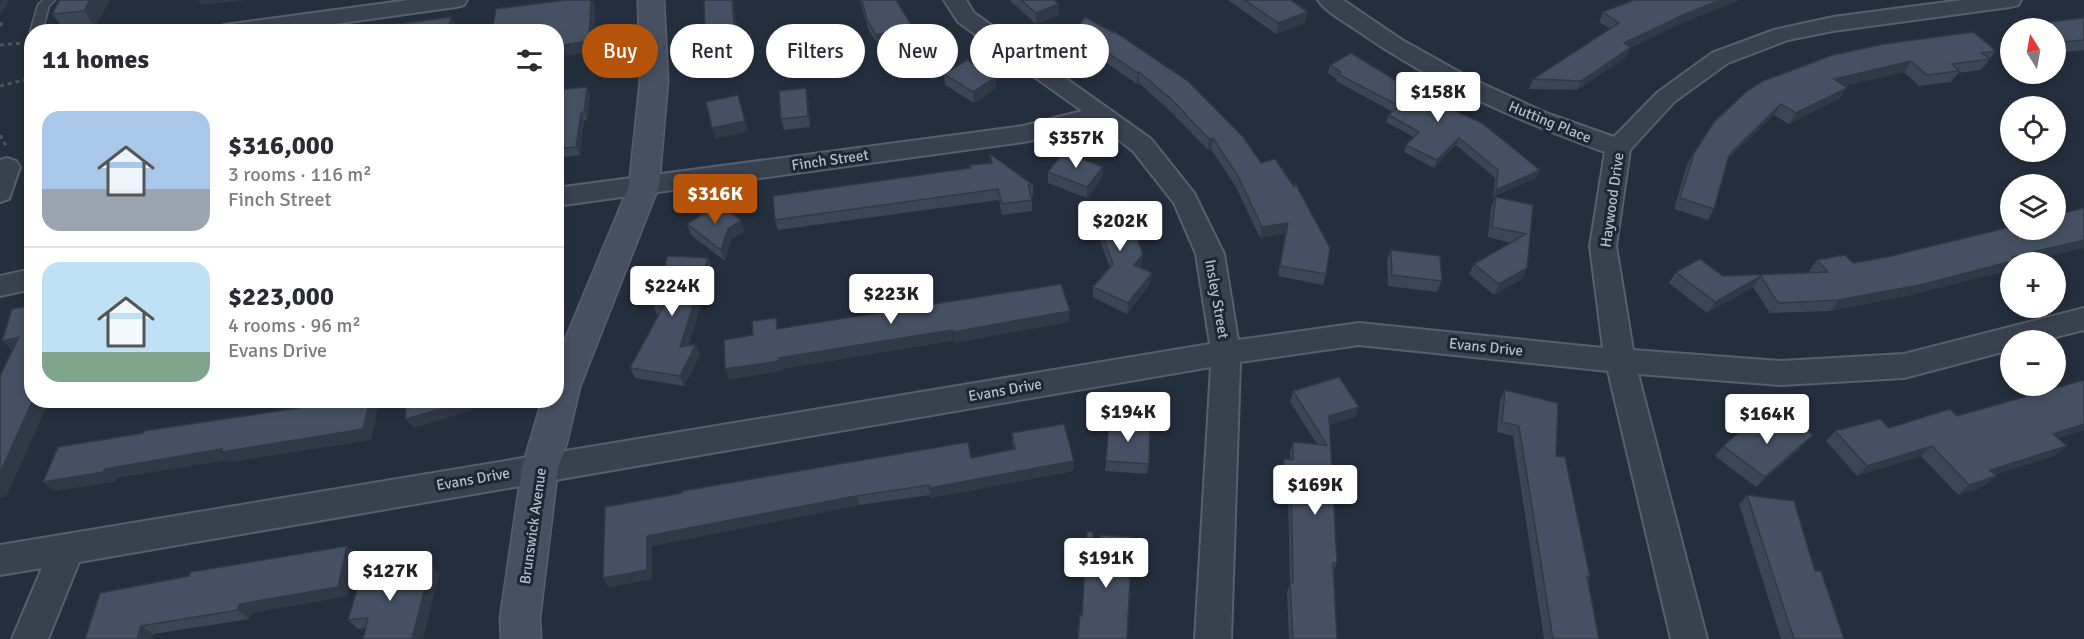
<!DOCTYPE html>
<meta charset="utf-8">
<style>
body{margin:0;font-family:Signika,sans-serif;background:#f7f7f7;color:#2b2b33;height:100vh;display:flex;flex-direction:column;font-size:22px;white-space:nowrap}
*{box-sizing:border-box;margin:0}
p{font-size:20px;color:#7c7c81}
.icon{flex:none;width:33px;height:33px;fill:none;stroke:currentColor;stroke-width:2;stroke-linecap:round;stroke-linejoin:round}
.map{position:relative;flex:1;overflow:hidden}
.side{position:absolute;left:24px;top:24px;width:540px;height:384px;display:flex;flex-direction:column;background:#fff;border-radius:24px;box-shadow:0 3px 9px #0003}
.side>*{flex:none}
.hud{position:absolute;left:582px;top:24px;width:570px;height:54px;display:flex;gap:12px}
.needle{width:39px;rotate:349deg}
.fabs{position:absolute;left:2000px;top:18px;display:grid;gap:12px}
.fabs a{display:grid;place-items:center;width:66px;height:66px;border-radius:50%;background:#fff;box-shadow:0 3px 9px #0003;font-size:30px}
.price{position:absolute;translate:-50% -51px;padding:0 14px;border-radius:6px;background:#fff;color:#222;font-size:20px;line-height:39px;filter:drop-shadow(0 2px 3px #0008)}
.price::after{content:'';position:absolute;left:50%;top:36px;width:18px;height:14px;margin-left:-9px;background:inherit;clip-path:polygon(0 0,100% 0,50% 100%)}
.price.on{background:#b45309;color:#fff}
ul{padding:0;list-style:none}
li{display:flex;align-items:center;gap:18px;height:150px;padding:0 18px}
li+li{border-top:2px solid #e1e1e2}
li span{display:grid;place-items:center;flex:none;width:168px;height:120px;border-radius:18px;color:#555}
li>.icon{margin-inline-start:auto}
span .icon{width:72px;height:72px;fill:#fffc;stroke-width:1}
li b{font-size:26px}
h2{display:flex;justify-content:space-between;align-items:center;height:72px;padding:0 18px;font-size:26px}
.chip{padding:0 21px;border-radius:27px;background:#fff;box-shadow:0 3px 9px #0003;font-size:21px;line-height:54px}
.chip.on{background:#b45309;color:#fff}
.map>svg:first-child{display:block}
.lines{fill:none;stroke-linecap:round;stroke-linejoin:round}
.lane-casing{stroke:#565f6c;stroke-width:3}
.street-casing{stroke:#565f6c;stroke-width:4}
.secondary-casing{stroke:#565f6c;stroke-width:3}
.path{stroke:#44595c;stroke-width:3;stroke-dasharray:4 4;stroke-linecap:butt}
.lane{fill:#38414e;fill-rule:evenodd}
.street{fill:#38414e;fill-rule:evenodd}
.secondary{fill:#465061;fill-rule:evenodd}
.wall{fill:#3b4654}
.shaded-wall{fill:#303945}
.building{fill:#455162;stroke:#303945;stroke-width:1.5}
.labels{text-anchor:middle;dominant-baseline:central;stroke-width:6;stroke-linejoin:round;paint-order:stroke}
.street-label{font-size:15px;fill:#b4bcc9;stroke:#1d2633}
</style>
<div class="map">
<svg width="2084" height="639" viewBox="0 0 2084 639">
<rect width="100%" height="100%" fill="#242f3e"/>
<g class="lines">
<defs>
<path id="lane" d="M 43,0 L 55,0 L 49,6 L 42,32 L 32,32 L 32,34 L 30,32 L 38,5 Z"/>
<path id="street" d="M 409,0 L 467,0 L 464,5 L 456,7 L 277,32 L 214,32 L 217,27 L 225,25 Z
M 944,0 L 966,0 L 974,13 L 1151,139 L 1194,193 L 1224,254 L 1238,340 L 1359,323 L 1603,348 L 1590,246 L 1605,152 C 1518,121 1434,84 1358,31 C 1345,22 1327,13 1318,0 L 1343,0 L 1402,40 L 1472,79 L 1546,113 L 1614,137 L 1658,92 L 1712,53 L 1774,30 L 1833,17 L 1962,0 L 2021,0 L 2018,5 L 2010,7 L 1833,31 L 1788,40 L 1728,63 L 1674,102 L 1630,150 L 1616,246 L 1633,350 L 1781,361 L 1904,354 L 2084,308 L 2084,330 L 2044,340 L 2010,340 L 2010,350 L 1904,378 L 1781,385 L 1638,374 L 1707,639 L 1671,639 L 1608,371 L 1359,345 L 1240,362 L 1231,639 L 1195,639 L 1211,367 L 79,562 L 48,639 L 12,639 L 42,568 L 0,575 L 0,545 L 1210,344 L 1196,254 L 1174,203 L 1133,151 L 1097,123 L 1058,135 L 1023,142 L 556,206 L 556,188 L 1023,126 L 1082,111 L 958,22 Z
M 7,158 L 16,161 L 20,167 L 9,199 L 0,202 L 0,160 Z
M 32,269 L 32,289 L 0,296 L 0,276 Z"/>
<path id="secondary" d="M 638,0 L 664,0 L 668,81 L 659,186 L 580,387 L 567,443 L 558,468 L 540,618 L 541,639 L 501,639 L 500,618 L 522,468 L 542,400 L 556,400 L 556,361 L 629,186 L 640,81 Z"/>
</defs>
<use href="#lane" class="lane-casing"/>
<use href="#street" class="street-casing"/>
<use href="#secondary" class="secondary-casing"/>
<path class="path" d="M 0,26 L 4,19
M 0,45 L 22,43
M 0,86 L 32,78
M 0,135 L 6,146"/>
<use href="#lane" class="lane"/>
<use href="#street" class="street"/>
<use href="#secondary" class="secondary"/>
</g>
<path class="wall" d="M 60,0 L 110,0 L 95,26 L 64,29 L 52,14 Z
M 565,0 L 592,0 L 595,7 L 593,52 L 556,32 L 492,32 Z
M 860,0 L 896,0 L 913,34 L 877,43 L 868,29 Z
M 1009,0 L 1054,0 L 1059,4 L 1059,15 L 1036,24 Z
M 1228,0 L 1291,0 L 1305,23 L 1276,34 Z
M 1739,0 L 1680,24 L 1630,48 L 1626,57 L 1577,90 L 1529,89 L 1533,79 L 1610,29 L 1599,22 L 1603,12 Z
M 2084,18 L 2084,50 L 2055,53 L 2055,28 L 2035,28 L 2040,23 Z
M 1076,31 L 1189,82 L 1326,274 L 1323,285 L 1278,276 L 1285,233 L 1260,238 L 1236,187 L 1211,149 L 1208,150 L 1170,111 L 1139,83 L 1137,84 L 1076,42 Z
M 1996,51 L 1981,70 L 1958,73 L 1951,82 L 1919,86 L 1904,72 L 1844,86 L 1839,99 L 1789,124 L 1774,115 L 1727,160 L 1714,209 L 1708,220 L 1674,209 L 1687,164 L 1694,153 L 1833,55 Z
M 1330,65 L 1540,170 L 1536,178 L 1493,197 L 1495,178 L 1456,145 L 1434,168 L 1404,152 L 1406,145 L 1414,137 L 1386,122 L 1389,115 L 1393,112 L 1336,81 L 1337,79 L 1328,73 Z
M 944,74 L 996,77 L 996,88 L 974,103 L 945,85 Z
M 806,88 L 808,99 L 810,127 L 784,130 L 781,119 Z
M 556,90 L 590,95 L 587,120 L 584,121 L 580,155 L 556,158 Z
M 990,154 L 1033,185 L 1033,195 L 1031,196 L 1032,200 L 1032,211 L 1002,215 L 999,200 L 778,230 L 775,220 L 991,163 Z
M 1103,167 L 1102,178 L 1087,198 L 1048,183 L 1048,172 Z
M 1496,197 L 1533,205 L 1527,268 L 1522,279 L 1494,295 L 1469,274 L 1474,264 L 1511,243 L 1488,237 L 1491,207 Z
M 1092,205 L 1142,265 L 1139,268 L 1150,284 L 1127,314 L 1093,297 L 1093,287 L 1110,268 L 1091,216 Z
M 687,224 L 744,231 L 731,240 L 725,261 L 691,235 Z
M 1391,250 L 1442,281 L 1437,292 L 1388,286 L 1387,260 Z
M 708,258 L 712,268 L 688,346 L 700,355 L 684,386 L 635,378 L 630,368 L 660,314 L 657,314 L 652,303 Z
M 1817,260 L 1853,263 L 2010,262 L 2005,271 L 1910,295 L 1830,311 L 1770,313 L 1753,287 L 1707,313 L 1669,283 L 1676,272 L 1723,276 L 1811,273 L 1809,271 Z
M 2084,380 L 2084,430 L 2058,438 L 2067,446 L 2054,456 L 1994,475 L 1984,486 L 1958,495 L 1921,456 L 1857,476 L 1826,441 L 1835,431 L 1889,428 L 1957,416 Z
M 1505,390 L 1556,456 L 1590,577 L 1588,579 L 1599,639 L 1544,639 L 1513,436 L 1497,432 L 1500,400 Z
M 1293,391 L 1359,407 L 1355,417 L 1329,425 L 1337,563 L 1334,570 L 1337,639 L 1289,639 L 1287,592 L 1290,585 L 1288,495 L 1281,494 L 1281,469 L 1284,459 L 1290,459 L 1290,452 L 1293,442 L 1317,444 L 1290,402 Z
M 1109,421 L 1149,464 L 1147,474 L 1105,471 Z
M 1012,433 L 1074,461 L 1073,471 L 931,498 L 930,495 L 859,505 L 652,546 L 652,579 L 608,587 L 603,578 L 605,507 L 971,458 L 1014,449 L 1012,443 Z
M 1773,433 L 1804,445 L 1756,487 L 1715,456 L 1723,446 Z
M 1747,495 L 1815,571 L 1844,639 L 1781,639 L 1739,504 Z
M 347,546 L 356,555 L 347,596 L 251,613 L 249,619 L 153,634 L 152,639 L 85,639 Z
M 431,565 L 439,574 L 365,628 L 358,629 L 348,620 Z"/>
<path class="shaded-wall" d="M 2,0 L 9,0 L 0,16 L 0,3 Z
M 90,0 L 110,0 L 95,26 L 84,11 Z
M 198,0 L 248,0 L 202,5 Z
M 591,0 L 592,0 L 595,7 L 593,52 L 556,57 L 556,46 Z
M 732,0 L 734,0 L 737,34 L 734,24 Z
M 1721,0 L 1739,0 L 1680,24 L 1630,48 L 1626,57 L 1577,90 L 1581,81 L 1624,43 L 1685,14 Z
M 1059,4 L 1059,15 L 1036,24 L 1036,13 Z
M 1307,12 L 1305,23 L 1276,34 L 1278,23 Z
M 451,17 L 456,28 L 455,32 L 447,32 Z
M 737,23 L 739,34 L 742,58 L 708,63 L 705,52 Z
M 912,26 L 913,34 L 877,43 L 876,35 Z
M 1911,61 L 1904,72 L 1827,90 L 1834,79 Z
M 1139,72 L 1139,83 L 1137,84 L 1138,73 Z
M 996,77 L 996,88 L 974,103 L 973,92 Z
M 587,87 L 590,95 L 587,120 L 584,112 Z
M 806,88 L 808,99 L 810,127 L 808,116 Z
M 1847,88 L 1839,99 L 1789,124 L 1796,113 Z
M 1781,104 L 1774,115 L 1722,165 L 1729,155 Z
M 581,113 L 584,121 L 580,155 L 576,147 Z
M 745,121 L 748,132 L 715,139 L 712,128 Z
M 1213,138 L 1211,149 L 1208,150 L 1209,139 Z
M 1459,138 L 1456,145 L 1434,168 L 1437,160 Z
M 1103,167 L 1102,178 L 1087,198 L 1087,187 Z
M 1540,170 L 1536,178 L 1493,197 L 1496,190 Z
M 741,220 L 744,231 L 731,240 L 725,261 L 721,250 L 728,229 Z
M 1288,223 L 1285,233 L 1260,238 L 1262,227 Z
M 2084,240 L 2084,248 L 2023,262 L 2010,262 L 2010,266 L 2005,271 L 1910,295 L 1830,311 L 1838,300 L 2012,257 Z
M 1143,254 L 1142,265 L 1133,276 L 1134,265 Z
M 708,258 L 712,268 L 684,357 L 680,347 Z
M 1527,268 L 1522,279 L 1494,295 L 1499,284 Z
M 1152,273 L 1150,284 L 1127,314 L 1128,303 Z
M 1761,276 L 1753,287 L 1707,313 L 1715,302 Z
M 1070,311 L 1069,322 L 954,343 L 953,332 Z
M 952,330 L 953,341 L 782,369 L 782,371 L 729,380 L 725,369 L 779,358 Z
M 19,337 L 14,352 L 2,341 Z
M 696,344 L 700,355 L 684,386 L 680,376 Z
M 33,400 L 50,400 L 6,497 L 0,498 L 0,473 Z
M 370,400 L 373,400 L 378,408 L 371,440 L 231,462 L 229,460 L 116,478 L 115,482 L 55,491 L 43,482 Z
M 465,400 L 470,400 L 471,411 L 413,428 L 406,419 Z
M 1359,407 L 1355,417 L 1325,426 L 1329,416 Z
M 2084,424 L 2084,430 L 2041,444 L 2053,434 Z
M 1813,435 L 1804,445 L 1756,487 L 1765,477 Z
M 1932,446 L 1921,456 L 1857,476 L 1867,466 Z
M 2067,446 L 2054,456 L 1978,480 L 1990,470 Z
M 1074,461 L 1073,471 L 931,498 L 929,488 Z
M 1996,476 L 1984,486 L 1958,495 L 1969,485 Z
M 856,496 L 859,505 L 652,546 L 652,579 L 608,587 L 603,578 L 647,536 Z
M 347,546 L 356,555 L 347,596 L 251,613 L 249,619 L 238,610 L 240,604 Z
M 431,565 L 439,574 L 423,639 L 412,639 Z
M 141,626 L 153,634 L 152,639 L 137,639 Z"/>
<path class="building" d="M 60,0 L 90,0 L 84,11 L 52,14 Z
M 565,0 L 591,0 L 589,41 L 556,46 L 556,32 L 542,32 L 542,27 L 503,32 L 492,32 L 496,9 Z
M 704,0 L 732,0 L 734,24 L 737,23 L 740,47 L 705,52 L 703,28 L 705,28 Z
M 862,0 L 896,0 L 912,26 L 876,35 L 867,20 Z
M 1021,0 L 1054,0 L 1059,4 L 1036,13 Z
M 1245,0 L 1291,0 L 1307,12 L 1278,23 Z
M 1634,0 L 1721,0 L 1685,14 L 1624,43 L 1631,47 L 1581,81 L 1533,79 L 1619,23 L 1603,12 Z
M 451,17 L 447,32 L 341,32 Z
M 1085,17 L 1114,33 L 1115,32 L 1189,82 L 1244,138 L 1261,163 L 1275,159 L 1294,187 L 1295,183 L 1330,248 L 1326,274 L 1280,266 L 1288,223 L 1262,227 L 1238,176 L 1213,138 L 1209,139 L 1172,100 L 1139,72 L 1138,73 L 1076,31 Z
M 2084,18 L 2084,40 L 2064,42 L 2055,35 L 2055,28 L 2047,28 L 2040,23 Z
M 1973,32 L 1996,51 L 1982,53 L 1990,59 L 1952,64 L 1959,71 L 1927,75 L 1911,61 L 1834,79 L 1847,88 L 1796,113 L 1781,104 L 1729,155 L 1714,209 L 1680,198 L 1694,153 L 1714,122 L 1747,91 L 1763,81 L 1833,55 L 1884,44 Z
M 1351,53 L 1416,93 L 1482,123 L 1540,170 L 1496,190 L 1498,170 L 1459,138 L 1437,160 L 1406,145 L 1419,132 L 1389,115 L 1399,106 L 1338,74 L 1341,72 L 1330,65 Z
M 967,60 L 996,77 L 973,92 L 944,74 Z
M 587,87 L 584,112 L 581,113 L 576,147 L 556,149 L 556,90 Z
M 806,88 L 808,116 L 781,119 L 779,91 Z
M 738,95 L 745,121 L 712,128 L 706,102 Z
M 1064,152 L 1103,167 L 1087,187 L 1048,172 Z
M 990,154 L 1033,185 L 1028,185 L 1032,200 L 1002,204 L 998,189 L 775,220 L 773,196 L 971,168 L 970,165 L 992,163 Z
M 1496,197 L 1533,205 L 1527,268 L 1499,284 L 1474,264 L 1526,234 L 1492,227 Z
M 1122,200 L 1143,254 L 1134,265 L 1152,273 L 1128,303 L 1093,287 L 1113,264 L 1092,205 Z
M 718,204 L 741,220 L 728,229 L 721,250 L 687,224 Z
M 2084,208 L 2084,240 L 2012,257 L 2016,260 L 1920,285 L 1838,300 L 1778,303 L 1761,276 L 1715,302 L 1676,272 L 1700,259 L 1723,276 L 1828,272 L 1817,260 L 1845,255 L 1853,263 L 1887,257 L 2010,227 L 2010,230 L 2055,230 L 2055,215 Z
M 1391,250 L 1440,256 L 1442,281 L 1392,275 Z
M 668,256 L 708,258 L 680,347 L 696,344 L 680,376 L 630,368 L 665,303 L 652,303 Z
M 1061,284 L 1070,311 L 953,332 L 952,330 L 779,358 L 779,361 L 725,369 L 724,340 L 753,335 L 752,321 L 776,318 L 777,329 Z
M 32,305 L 32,400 L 33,400 L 0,473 L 0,376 L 19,337 L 2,341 L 12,309 Z
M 1339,377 L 1359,407 L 1329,416 L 1337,563 L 1333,563 L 1337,639 L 1293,639 L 1290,583 L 1293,583 L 1291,485 L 1284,485 L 1284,459 L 1293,460 L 1293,442 L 1327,445 L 1293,391 Z
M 2084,380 L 2084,424 L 2053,434 L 2067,446 L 1990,470 L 1996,476 L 1969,485 L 1932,446 L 1867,466 L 1835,431 L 1880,419 L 1889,428 L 1950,409 L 1957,416 Z
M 1505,390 L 1558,403 L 1556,456 L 1565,457 L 1590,577 L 1587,576 L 1599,639 L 1553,639 L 1519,426 L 1502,422 Z
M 350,400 L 370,400 L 363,429 L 222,452 L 222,449 L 105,469 L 103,472 L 43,482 L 58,447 L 143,433 L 144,431 Z
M 405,400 L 465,400 L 465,402 L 406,419 Z
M 1790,419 L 1813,435 L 1765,477 L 1723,446 L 1754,420 L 1773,433 Z
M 1109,421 L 1150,424 L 1149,464 L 1106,461 Z
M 1064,424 L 1074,461 L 929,488 L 929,485 L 856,496 L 647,536 L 647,570 L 603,578 L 605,507 L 682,493 L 682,491 L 968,442 L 971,458 L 1015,449 L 1012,433 Z
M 1747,495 L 1794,501 L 1815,571 L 1821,571 L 1844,639 L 1794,639 Z
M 1092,531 L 1099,557 L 1100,535 L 1132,537 L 1127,639 L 1078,639 L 1080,614 L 1082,615 L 1087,532 Z
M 347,546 L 338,587 L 240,604 L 238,610 L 141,626 L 137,639 L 85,639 L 100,593 L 189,576 L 191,572 Z
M 431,565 L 412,639 L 363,639 L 368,618 L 348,620 L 362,572 Z"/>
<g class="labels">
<g class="street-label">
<text transform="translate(1550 122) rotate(22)">Hutting Place</text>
<text transform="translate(830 160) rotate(-8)">Finch Street</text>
<text transform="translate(1612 200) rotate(-82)">Haywood Drive</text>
<text transform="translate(1217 299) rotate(80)">Insley Street</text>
<text transform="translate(1486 347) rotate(6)">Evans Drive</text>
<text transform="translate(1005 390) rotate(-10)">Evans Drive</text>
<text transform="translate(473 479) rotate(-10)">Evans Drive</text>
<text transform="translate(533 526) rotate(-82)">Brunswick Avenue</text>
</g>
</g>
</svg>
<div class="fabs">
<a><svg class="needle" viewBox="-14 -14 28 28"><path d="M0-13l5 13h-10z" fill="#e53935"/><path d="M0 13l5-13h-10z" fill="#7c7c81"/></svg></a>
<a><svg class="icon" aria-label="locate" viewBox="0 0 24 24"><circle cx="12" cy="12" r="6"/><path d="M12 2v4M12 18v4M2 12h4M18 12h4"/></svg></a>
<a><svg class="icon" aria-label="layers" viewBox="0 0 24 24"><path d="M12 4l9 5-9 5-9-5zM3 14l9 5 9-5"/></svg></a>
<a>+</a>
<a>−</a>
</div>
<b class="price" style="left:1438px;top:123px">$158K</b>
<b class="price" style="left:1076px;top:169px">$357K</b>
<b class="price on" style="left:715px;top:225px">$316K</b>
<b class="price" style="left:1120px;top:252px">$202K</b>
<b class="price" style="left:672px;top:317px">$224K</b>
<b class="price" style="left:891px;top:325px">$223K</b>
<b class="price" style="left:1128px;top:443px">$194K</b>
<b class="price" style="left:1767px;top:445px">$164K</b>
<b class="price" style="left:1315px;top:516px">$169K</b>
<b class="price" style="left:1106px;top:589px">$191K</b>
<b class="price" style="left:390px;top:602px">$127K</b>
<div class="hud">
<a class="chip on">Buy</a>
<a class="chip">Rent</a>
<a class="chip">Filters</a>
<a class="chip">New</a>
<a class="chip">Apartment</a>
</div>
<section class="side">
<h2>11 homes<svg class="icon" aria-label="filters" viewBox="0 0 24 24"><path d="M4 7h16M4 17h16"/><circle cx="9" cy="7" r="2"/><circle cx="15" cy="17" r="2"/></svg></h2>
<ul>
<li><span style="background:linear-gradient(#a9c7e8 65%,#9aa5b1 0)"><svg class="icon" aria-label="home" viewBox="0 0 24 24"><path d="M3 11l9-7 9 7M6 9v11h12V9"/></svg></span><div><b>$316,000</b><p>3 rooms · 116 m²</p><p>Finch Street</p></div></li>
<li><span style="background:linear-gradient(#bfe0f5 75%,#7fa58c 0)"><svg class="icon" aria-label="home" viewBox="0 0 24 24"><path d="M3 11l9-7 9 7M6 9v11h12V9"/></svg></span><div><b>$223,000</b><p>4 rooms · 96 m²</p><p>Evans Drive</p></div></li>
</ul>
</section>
</div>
